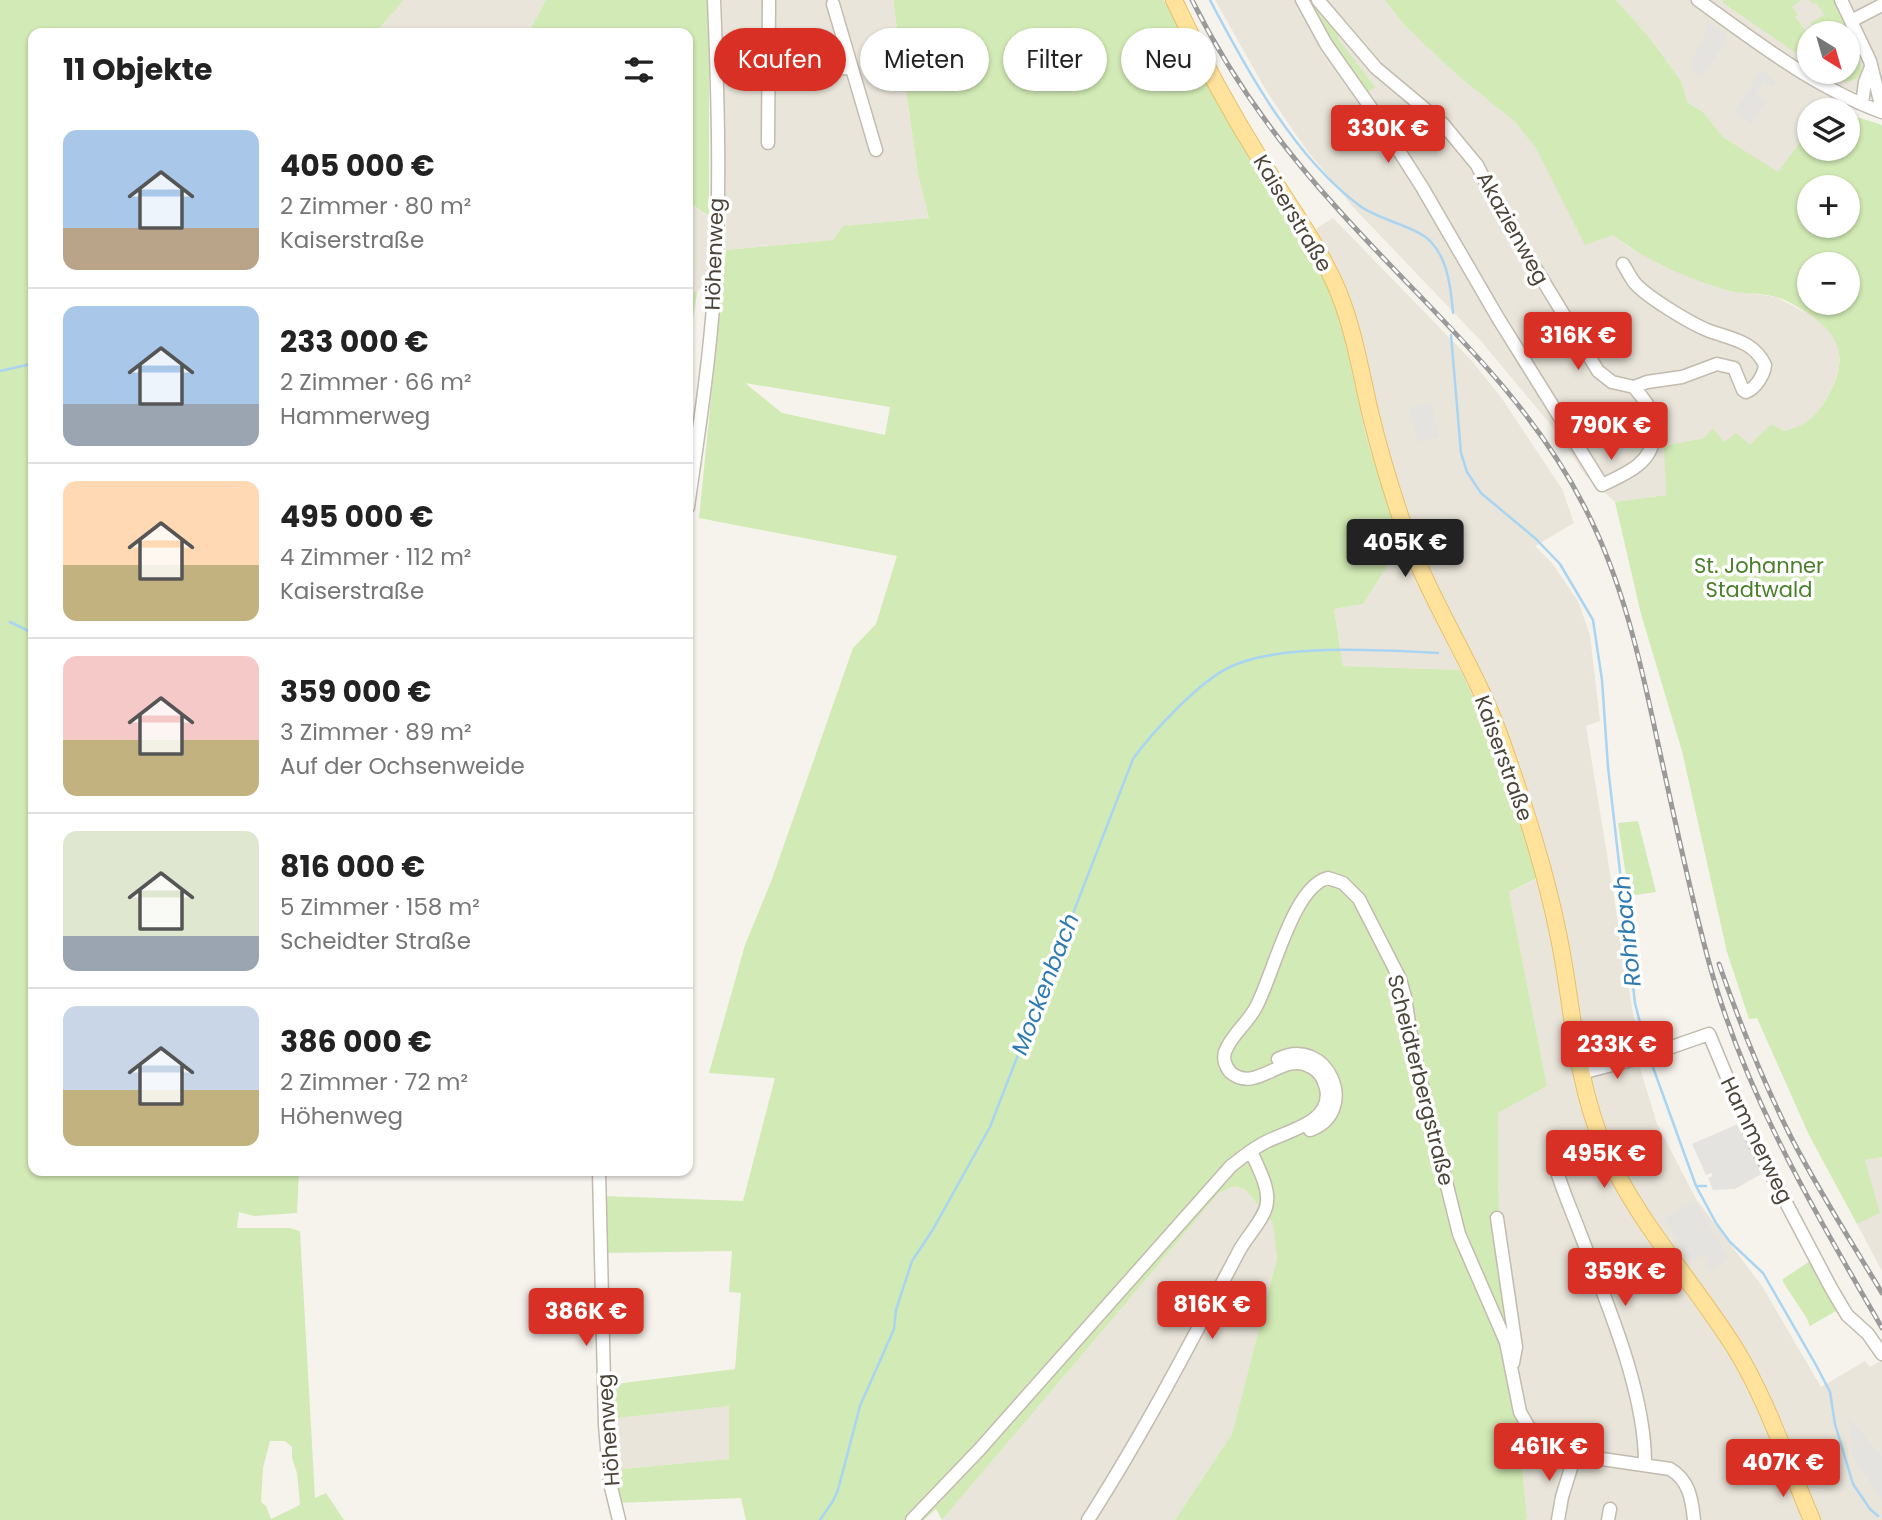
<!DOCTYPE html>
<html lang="de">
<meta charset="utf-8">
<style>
body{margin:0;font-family:Poppins,sans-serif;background:#f2f2f2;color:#222;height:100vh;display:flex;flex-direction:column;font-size:26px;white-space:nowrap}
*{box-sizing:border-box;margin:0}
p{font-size:23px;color:#767676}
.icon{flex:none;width:38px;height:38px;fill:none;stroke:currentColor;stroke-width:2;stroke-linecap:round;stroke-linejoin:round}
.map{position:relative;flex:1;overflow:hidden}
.panel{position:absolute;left:28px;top:28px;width:665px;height:1148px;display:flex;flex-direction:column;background:#fff;border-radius:14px;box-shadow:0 2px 5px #0004}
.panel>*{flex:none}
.guide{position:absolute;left:714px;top:28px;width:665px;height:63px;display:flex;gap:14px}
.needle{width:46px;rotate:143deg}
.fabs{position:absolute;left:1797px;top:21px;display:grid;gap:14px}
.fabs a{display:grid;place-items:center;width:63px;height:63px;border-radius:50%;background:#fff;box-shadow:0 2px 5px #0004;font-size:35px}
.price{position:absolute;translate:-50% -60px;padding:0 16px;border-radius:7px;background:#d93025;color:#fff;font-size:23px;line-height:46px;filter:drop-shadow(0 2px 4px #0008)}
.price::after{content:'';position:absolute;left:50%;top:42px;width:21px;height:16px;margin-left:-10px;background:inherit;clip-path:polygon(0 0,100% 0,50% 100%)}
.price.on{background:#222;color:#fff}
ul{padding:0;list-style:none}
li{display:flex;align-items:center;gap:21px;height:175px;padding:0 35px}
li+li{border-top:2px solid #e0e0e0}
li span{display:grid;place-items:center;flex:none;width:196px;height:140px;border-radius:14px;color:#555}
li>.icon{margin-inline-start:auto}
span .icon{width:84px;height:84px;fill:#fffc;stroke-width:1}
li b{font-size:30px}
h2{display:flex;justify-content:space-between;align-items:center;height:84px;padding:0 35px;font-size:30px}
.tag{padding:0 24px;border-radius:32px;background:#fff;box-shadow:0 2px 5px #0004;font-size:24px;line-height:63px}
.tag.on{background:#d93025;color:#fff}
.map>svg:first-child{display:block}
.residential{fill:#eae5da;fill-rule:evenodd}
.green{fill:#d2eab5;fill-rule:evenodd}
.parking{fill:#e5e3e0}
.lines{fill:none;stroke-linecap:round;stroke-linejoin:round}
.stream{stroke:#a9d4f2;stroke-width:2.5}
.minor-casing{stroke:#c2bbae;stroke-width:15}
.major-casing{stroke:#e6c16a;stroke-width:18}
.minor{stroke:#fff;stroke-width:12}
.major{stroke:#ffe39c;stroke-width:16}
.rail-casing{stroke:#9a9a9a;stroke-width:5}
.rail{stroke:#fff;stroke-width:2.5;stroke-dasharray:8;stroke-linecap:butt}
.labels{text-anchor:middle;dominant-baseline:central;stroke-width:7;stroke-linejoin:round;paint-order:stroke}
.street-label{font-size:21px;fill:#4b4439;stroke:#fff}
.park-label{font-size:21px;fill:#4a7f2a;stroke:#fff}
.water-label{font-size:23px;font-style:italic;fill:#2e7ab2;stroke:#fff}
</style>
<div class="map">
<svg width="1882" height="1520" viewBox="0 0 1882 1520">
<rect width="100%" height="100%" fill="#f6f3ec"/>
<path class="residential" d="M 404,0 L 546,0 L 528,33 L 375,33 Z
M 722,0 L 893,0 L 918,174 L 929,218 L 844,226 L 833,240 L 726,250 L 697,293 L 688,287 L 688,202 L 726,229 Z
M 1215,0 L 1385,0 L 1405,26 L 1456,74 L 1516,123 L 1613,235 L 1627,246 L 1667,268 L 1726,290 L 1776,297 L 1821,321 L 1833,333 L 1839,349 L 1839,367 L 1834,384 L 1820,410 L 1802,427 L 1785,431 L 1771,424 L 1750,446 L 1704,438 L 1665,446 L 1666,495 L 1615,502 L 1585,475 L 1556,431 L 1480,340 L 1353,207 L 1306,149 L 1267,92 Z
M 1616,0 L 1882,0 L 1882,102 L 1841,86 L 1824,110 L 1810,110 L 1809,130 L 1779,173 L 1723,137 L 1703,112 L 1688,103 L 1681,81 L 1649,37 ZM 1810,33 L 1848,33 L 1848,72 L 1810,72 Z
M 1333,218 L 1472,361 L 1503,400 L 1562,489 L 1574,523 L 1535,546 L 1552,563 L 1578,601 L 1590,635 L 1600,721 L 1586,726 L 1633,1014 L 1643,1051 L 1636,1055 L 1657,1124 L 1696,1199 L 1762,1286 L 1821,1387 L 1865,1361 L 1870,1367 L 1882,1360 L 1882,1520 L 1525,1520 L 1527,1518 L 1499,1228 L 1498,1112 L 1547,1086 L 1509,892 L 1540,878 L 1460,670 L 1343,666 L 1334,609 L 1363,604 L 1393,557 L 1402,548 L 1365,433 L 1344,335 L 1309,233 Z
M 1882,1157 L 1882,1271 L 1857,1224 L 1879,1212 L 1865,1160 Z
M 1235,1186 L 1246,1190 L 1274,1223 L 1277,1258 L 1232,1434 L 1175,1520 L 942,1520 L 1219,1193 Z
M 729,1406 L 729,1459 L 612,1470 L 608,1419 Z"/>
<path class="green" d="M 0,0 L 404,0 L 375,33 L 33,33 L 33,1171 L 299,1171 L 297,1213 L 254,1216 L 239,1212 L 237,1228 L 289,1228 L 300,1231 L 315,1498 L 326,1493 L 344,1520 L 0,1520 ZM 270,1441 L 285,1441 L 292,1447 L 292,1458 L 297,1473 L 300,1505 L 271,1519 L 266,1506 L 261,1502 L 263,1468 Z
M 546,0 L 707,0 L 709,71 L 709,216 L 688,202 L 688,33 L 528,33 Z
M 893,0 L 1164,0 L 1223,114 L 1256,169 L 1303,237 L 1330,291 L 1344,335 L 1365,433 L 1402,548 L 1393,557 L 1363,604 L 1334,609 L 1343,666 L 1460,670 L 1503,759 L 1540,877 L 1509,892 L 1547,1086 L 1498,1113 L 1499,1228 L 1527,1518 L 1525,1520 L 1175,1520 L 1232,1434 L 1277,1258 L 1273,1223 L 1246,1190 L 1235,1186 L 1219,1193 L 942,1520 L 936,1509 L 924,1520 L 746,1520 L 741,1498 L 618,1503 L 612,1470 L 729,1459 L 729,1406 L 608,1419 L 607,1385 L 735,1369 L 741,1293 L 729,1292 L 732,1251 L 606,1253 L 605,1196 L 743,1201 L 775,1078 L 709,1073 L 745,945 L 772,879 L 853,648 L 876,624 L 897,556 L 699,518 L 726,250 L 833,240 L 843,226 L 929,218 L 918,174 ZM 745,383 L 890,407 L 885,435 L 782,413 Z
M 1308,0 L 1314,0 L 1338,32 L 1338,39 L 1375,87 L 1367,93 L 1325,33 Z
M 1385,0 L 1616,0 L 1649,37 L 1681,81 L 1688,103 L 1703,112 L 1723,137 L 1778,172 L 1809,130 L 1810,149 L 1848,149 L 1848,114 L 1882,125 L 1882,1157 L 1865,1160 L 1880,1213 L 1857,1224 L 1809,1135 L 1757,1018 L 1749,1019 L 1727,952 L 1682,751 L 1641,614 L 1615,502 L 1666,495 L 1664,446 L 1704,438 L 1713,428 L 1724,442 L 1736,433 L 1750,445 L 1771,424 L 1785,431 C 1811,425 1822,409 1833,386 C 1849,351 1834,329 1804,311 C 1796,306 1785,299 1776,297 C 1759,292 1740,295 1723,289 C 1684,277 1645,260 1613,235 L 1585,245 L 1536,148 L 1516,123 L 1456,74 L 1405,26 ZM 1810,187 L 1848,187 L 1848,226 L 1810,226 ZM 1810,264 L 1848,264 L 1848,303 L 1810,303 Z
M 1724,0 L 1801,0 L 1792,7 L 1798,15 L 1795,17 L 1805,30 L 1812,25 L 1810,23 L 1825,15 L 1816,3 L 1813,4 L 1810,0 L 1834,0 L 1859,52 L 1862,73 C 1850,88 1838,80 1825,72 L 1848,72 L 1848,33 L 1810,33 L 1809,62 L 1722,2 Z
M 688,287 L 697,293 L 688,351 Z
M 1638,821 L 1656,892 L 1629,896 L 1618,823 Z
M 1813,1259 L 1843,1316 L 1841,1317 L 1836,1311 L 1810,1326 L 1806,1317 L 1783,1282 L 1783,1279 Z"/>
<path class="parking" d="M 1708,21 L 1726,34 L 1723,46 L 1702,77 L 1691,70 L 1691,61 L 1704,38 Z
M 1761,69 L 1777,83 L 1773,88 L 1764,83 L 1757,94 L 1767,100 L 1751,124 L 1734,113 Z
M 1431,402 L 1439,437 L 1417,442 L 1409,408 Z
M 1740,1123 L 1765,1172 L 1735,1189 L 1713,1190 L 1708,1178 L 1712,1176 L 1712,1173 L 1706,1175 L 1692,1144 Z
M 1695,1200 L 1729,1259 L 1711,1272 L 1706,1264 L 1710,1261 L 1705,1254 L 1691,1262 L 1663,1218 Z
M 1848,1417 L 1882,1456 L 1882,1500 L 1852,1456 Z
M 1831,1448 L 1834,1460 L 1840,1459 L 1845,1473 L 1823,1481 L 1816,1464 Z"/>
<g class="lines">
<path class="stream" d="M 1210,0 C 1247,71 1295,158 1360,206 C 1379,220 1418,227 1431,242 C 1448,260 1451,289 1453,313
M 1451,335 L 1461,453 L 1467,472 L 1481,493 L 1536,539 L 1560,564 L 1593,620 L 1602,680 L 1608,767 L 1635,1003 L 1647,1050
M 0,371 L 31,364
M 10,622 L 33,633
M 1650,1059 L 1696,1186 L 1716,1223 L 1730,1242 L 1763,1273 L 1816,1365 L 1830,1392 L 1835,1424 L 1853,1484 L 1870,1509 L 1878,1516
M 1696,1186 L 1706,1186
M 820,1520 L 833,1501 L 838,1490 L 860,1406 L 894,1329 L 896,1310 L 912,1261 L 932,1231 L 990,1127 L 1133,759 C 1153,731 1200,681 1230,667 C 1280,643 1382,650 1438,653"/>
<defs>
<path id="minor" d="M 1302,0 L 1326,44 L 1378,118 L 1422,187 L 1498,318 L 1602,485 C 1625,474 1652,464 1654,435 C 1655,427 1654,417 1650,409 C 1646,401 1639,394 1634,387
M 1318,0 L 1376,68 L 1443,124 L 1477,165 L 1497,205 L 1598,371 L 1612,382 L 1634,387 L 1647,382 L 1682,377 L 1717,364 L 1734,368 L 1743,390 L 1746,392 C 1756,388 1764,375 1765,365 C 1753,340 1730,339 1707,330 C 1690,323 1645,296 1634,282 C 1630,277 1627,270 1623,264
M 1698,0 C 1755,41 1815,88 1882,112
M 1841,0 L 1870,61 L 1882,109
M 833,4 L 876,150
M 1851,21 L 1882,5
M 717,70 L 852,68
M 1862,104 L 1865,82 L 1871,67
M 768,143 L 769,0
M 688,507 C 698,436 709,366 714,294 C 721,197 718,98 714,0
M 1278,1059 C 1328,1034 1361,1112 1310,1130
M 1581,1073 L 1643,1057 L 1709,1034 L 1754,1142 L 1831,1288 L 1847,1315 L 1868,1334 L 1882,1354
M 1554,1162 C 1561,1187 1571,1209 1580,1233 C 1606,1301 1645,1390 1645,1463
M 599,1171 L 605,1425 L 610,1483 L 619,1520
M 1497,1218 L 1516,1347 L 1513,1363
M 912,1520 L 979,1450 L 1231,1166 C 1241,1158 1251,1150 1262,1144 C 1284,1131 1334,1124 1326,1088 C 1324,1080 1319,1071 1311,1067 C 1282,1050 1257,1095 1230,1072 C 1225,1065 1223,1060 1225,1052 C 1231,1035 1248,1023 1256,1007 C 1273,976 1293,886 1328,878 L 1343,883 L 1359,899 L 1400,979 L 1405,997 L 1413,1049 L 1459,1234 L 1506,1342 L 1520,1412 L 1528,1426 L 1548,1445 L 1575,1455 L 1670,1469 C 1689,1480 1692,1499 1694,1520
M 1088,1520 C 1143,1434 1190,1344 1238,1253 C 1245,1238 1266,1218 1267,1202 C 1269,1186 1257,1166 1251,1151
M 1558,1520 L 1562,1497 L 1575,1455
M 1608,1520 L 1610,1509"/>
<path id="major" d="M 1174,0 C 1200,56 1229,110 1262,162 C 1287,203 1315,240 1335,284 C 1353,324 1360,369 1370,412 C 1380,453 1392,493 1406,533 C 1432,606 1478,671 1503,745 C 1525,808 1546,872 1559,938 C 1573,1006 1575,1077 1602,1142 C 1634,1219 1689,1276 1733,1345 C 1767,1399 1787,1462 1812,1520"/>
</defs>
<use href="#minor" class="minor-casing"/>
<use href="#major" class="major-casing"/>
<use href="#minor" class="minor"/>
<use href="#major" class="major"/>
<defs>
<path id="rail" d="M 1192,0 C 1230,77 1279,144 1336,207 C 1422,304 1524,388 1584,506 C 1622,579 1640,659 1657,739 C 1673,811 1688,884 1707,955 C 1742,1090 1813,1208 1882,1328
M 1719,964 C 1740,1024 1764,1084 1793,1141 C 1820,1193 1852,1243 1882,1293"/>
</defs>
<use href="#rail" class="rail-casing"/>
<use href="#rail" class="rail"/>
</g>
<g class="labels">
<g class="street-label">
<text transform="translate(1293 213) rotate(59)">Kaiserstraße</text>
<text transform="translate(1513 228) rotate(61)">Akazienweg</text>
<text transform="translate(714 254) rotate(-88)">Höhenweg</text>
<text transform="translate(1504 758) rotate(70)">Kaiserstraße</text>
<text transform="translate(1421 1080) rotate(76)">Scheidterbergstraße</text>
<text transform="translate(1757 1140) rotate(64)">Hammerweg</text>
<text transform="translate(608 1430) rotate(-94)">Höhenweg</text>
</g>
<g class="park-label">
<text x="1759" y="565">St. Johanner<tspan x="1759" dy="24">Stadtwald</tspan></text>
</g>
<g class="water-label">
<text transform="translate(1627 931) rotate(-96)">Rohrbach</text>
<text transform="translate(1045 984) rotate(-69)">Mockenbach</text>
</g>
</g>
</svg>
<div class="fabs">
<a><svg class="needle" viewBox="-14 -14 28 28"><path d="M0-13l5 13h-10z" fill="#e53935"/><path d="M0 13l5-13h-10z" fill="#767676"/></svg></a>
<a><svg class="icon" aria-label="layers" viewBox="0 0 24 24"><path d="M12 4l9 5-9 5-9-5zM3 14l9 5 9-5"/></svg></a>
<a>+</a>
<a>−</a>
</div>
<b class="price" style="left:1388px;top:165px">330K €</b>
<b class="price" style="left:1578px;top:372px">316K €</b>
<b class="price" style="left:1611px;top:462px">790K €</b>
<b class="price on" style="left:1405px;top:579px">405K €</b>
<b class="price" style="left:1617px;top:1081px">233K €</b>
<b class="price" style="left:1604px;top:1190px">495K €</b>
<b class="price" style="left:1625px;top:1308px">359K €</b>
<b class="price" style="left:1212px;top:1341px">816K €</b>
<b class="price" style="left:586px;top:1348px">386K €</b>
<b class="price" style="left:1549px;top:1483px">461K €</b>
<b class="price" style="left:1783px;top:1499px">407K €</b>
<div class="guide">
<a class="tag on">Kaufen</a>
<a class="tag">Mieten</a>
<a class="tag">Filter</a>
<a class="tag">Neu</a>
</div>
<section class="panel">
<h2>11 Objekte<svg class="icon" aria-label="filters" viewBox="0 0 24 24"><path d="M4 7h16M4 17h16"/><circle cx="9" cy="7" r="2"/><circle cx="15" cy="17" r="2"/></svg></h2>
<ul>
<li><span style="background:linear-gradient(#a9c7e8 70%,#b9a48a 0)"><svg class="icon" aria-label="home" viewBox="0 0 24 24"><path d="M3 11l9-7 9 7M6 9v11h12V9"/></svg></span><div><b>405 000 €</b><p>2 Zimmer · 80 m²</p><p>Kaiserstraße</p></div></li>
<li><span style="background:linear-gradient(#a9c7e8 70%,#9aa5b1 0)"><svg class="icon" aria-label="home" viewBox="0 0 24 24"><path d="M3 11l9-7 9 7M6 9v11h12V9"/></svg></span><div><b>233 000 €</b><p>2 Zimmer · 66 m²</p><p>Hammerweg</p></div></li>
<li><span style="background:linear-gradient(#ffd9b3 60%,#c2b280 0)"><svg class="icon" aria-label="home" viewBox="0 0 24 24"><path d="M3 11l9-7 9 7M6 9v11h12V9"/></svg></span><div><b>495 000 €</b><p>4 Zimmer · 112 m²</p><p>Kaiserstraße</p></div></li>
<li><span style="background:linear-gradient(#f6c9c9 60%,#c2b280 0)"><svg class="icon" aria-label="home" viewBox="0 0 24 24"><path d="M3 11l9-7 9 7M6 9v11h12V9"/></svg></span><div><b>359 000 €</b><p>3 Zimmer · 89 m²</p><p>Auf der Ochsenweide</p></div></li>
<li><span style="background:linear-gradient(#dfe7d0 75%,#9aa5b1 0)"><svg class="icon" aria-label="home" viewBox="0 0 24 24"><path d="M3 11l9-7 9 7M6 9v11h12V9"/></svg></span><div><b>816 000 €</b><p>5 Zimmer · 158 m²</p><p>Scheidter Straße</p></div></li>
<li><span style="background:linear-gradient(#c9d6e8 60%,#c2b280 0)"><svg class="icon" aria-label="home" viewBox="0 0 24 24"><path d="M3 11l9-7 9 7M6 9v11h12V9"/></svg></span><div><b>386 000 €</b><p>2 Zimmer · 72 m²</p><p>Höhenweg</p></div></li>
</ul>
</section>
</div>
